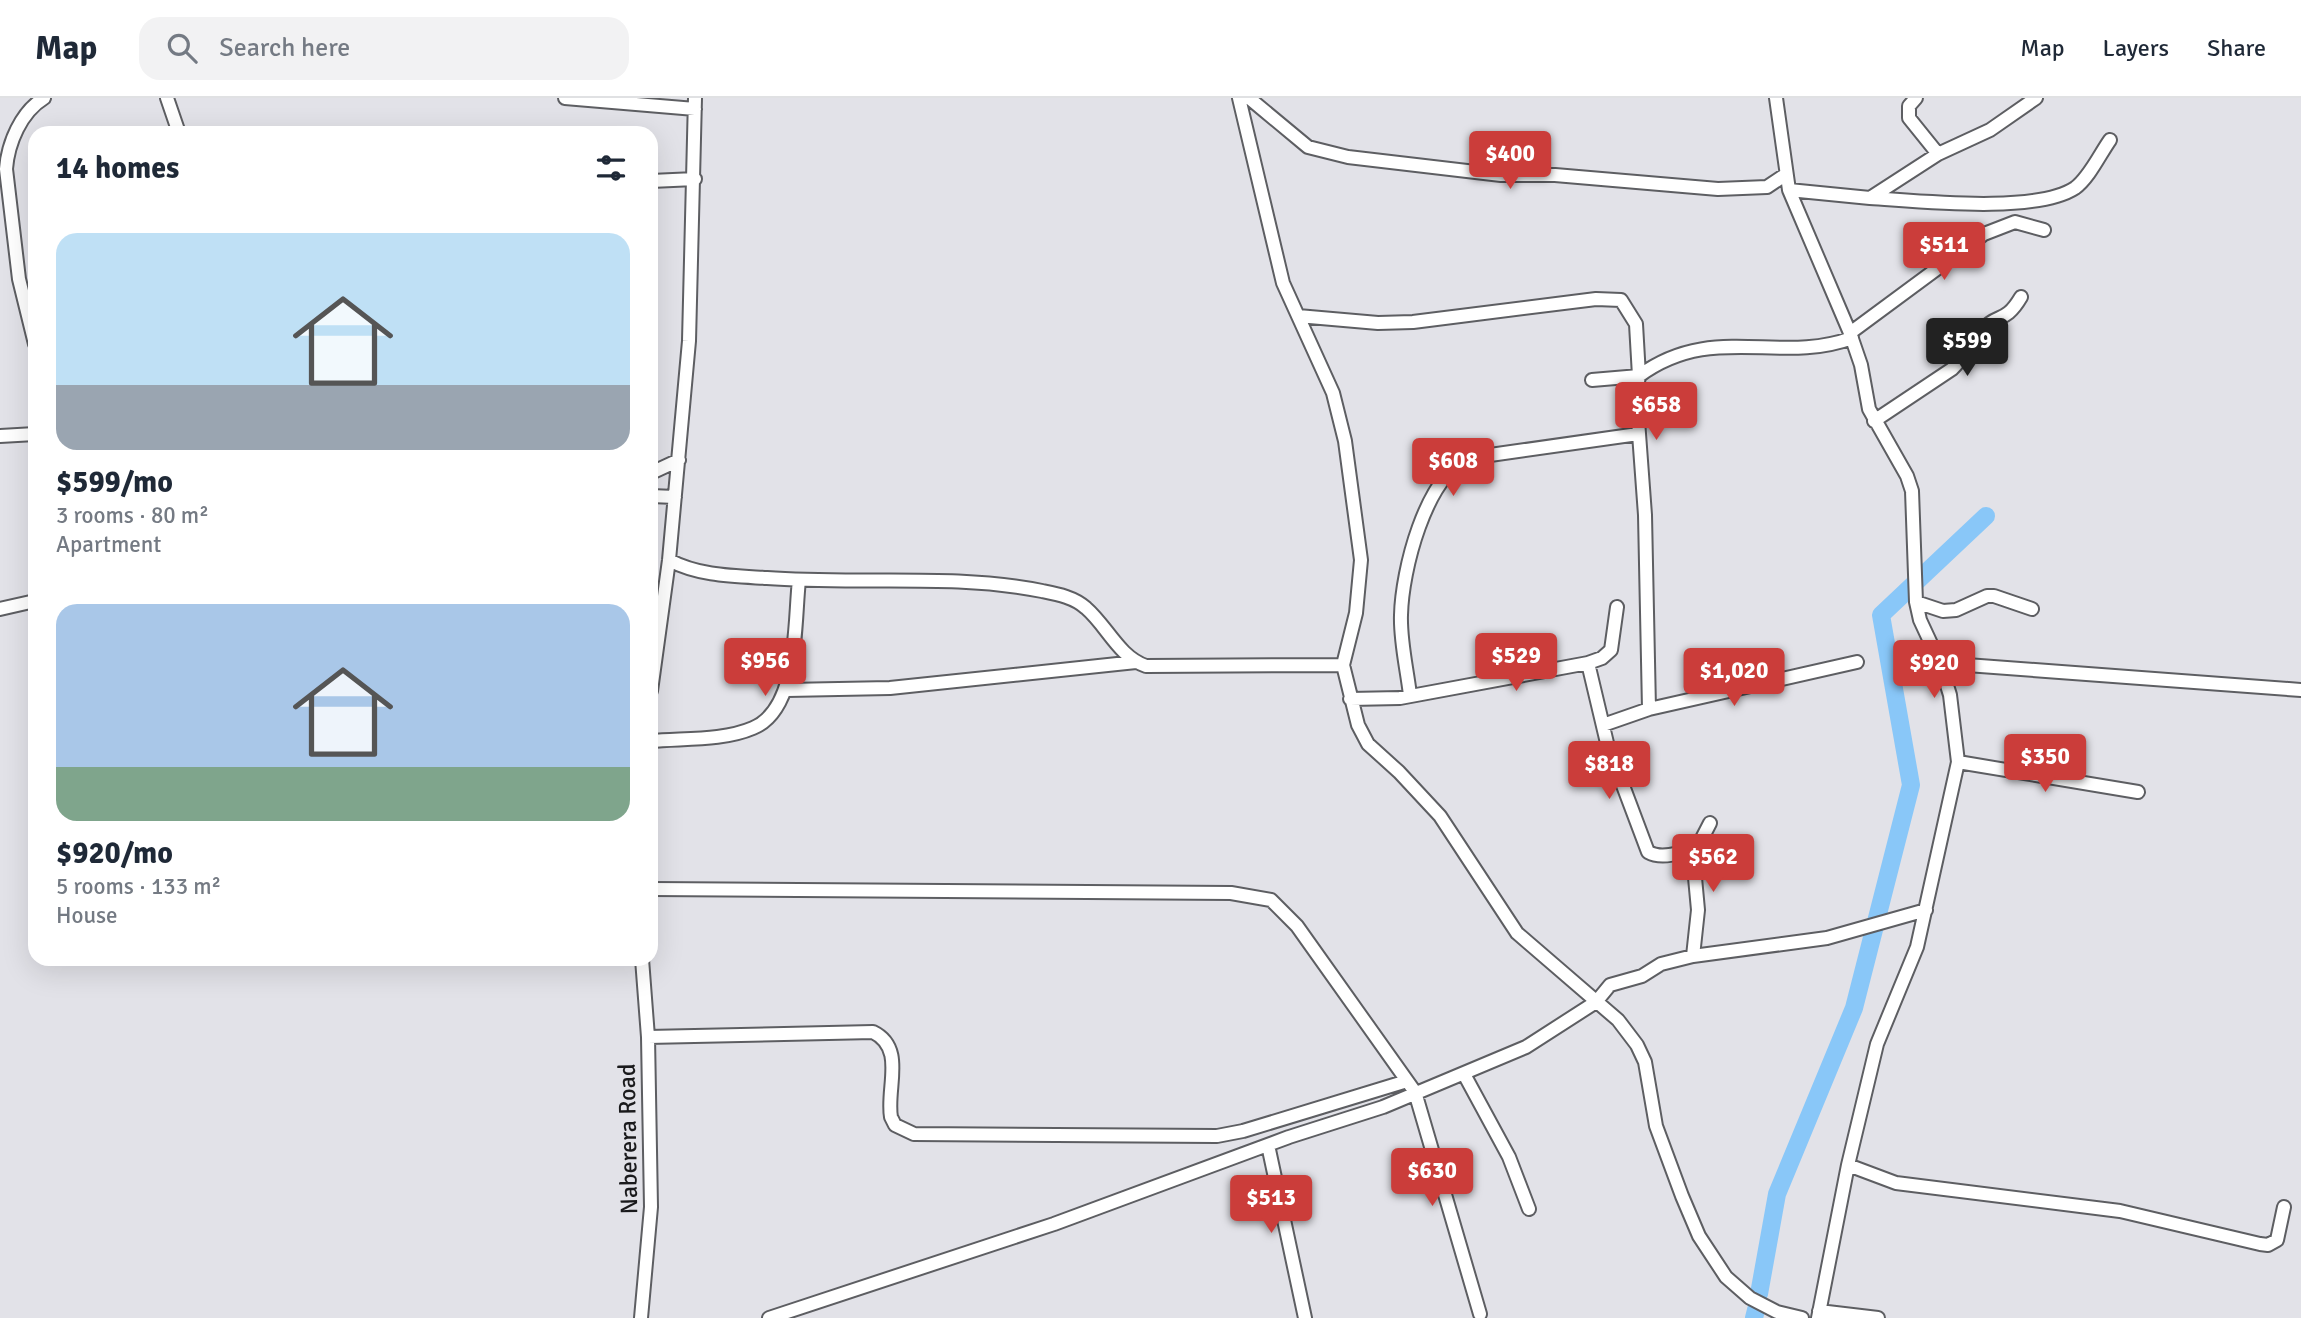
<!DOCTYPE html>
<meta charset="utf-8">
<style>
body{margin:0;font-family:Signika,sans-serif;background:#f2f2f3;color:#1f2937;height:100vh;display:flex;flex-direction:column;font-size:26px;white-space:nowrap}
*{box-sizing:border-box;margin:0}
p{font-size:23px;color:#747a83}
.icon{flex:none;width:38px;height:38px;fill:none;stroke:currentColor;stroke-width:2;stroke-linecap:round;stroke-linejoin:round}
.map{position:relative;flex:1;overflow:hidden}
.details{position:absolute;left:28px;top:28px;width:630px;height:840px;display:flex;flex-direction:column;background:#fff;border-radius:21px;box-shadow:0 7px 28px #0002}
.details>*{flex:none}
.price{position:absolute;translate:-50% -60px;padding:0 16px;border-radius:7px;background:#cb3d3a;color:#fff;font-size:23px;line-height:46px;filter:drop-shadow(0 2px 4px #0008)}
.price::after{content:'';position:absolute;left:50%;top:42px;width:21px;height:16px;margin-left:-10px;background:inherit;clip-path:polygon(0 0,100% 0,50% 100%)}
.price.on{background:#222;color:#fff}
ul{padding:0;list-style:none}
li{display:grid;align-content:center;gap:14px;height:371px;padding:0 28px}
li span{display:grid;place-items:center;height:217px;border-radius:21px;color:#555}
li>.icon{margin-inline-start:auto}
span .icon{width:126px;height:126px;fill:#fffc;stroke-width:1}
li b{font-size:30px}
h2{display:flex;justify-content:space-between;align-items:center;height:84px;padding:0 28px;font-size:30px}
header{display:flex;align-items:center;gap:42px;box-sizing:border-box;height:98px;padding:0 35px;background:#fff;border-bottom:2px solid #e0e1e3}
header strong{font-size:33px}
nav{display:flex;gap:38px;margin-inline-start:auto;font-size:24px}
.search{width:490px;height:63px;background:#f2f2f3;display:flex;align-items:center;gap:18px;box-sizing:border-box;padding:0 24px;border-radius:21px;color:#747a83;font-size:26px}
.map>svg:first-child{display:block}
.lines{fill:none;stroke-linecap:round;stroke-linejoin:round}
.river{stroke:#89c7f8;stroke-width:18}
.minor-casing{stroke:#5d5e62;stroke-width:16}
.minor{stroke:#fff;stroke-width:12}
.labels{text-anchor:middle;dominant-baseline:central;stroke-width:7;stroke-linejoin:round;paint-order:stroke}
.street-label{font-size:24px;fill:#1a1a1c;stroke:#e2e2e8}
</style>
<header>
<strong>Map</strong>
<div class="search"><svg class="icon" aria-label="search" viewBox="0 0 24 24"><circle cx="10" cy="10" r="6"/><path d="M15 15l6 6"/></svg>Search here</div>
<nav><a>Map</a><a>Layers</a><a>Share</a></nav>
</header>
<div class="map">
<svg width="2301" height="1220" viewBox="0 0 2301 1220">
<rect width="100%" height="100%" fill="#e2e2e8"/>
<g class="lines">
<path class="river" d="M 1759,1196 L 1777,1096 L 1854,910 L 1911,687 L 1881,517 L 1986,418
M 1754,1220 L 1756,1212"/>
<defs>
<path id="minor" d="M 167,0 L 179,35
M 565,0 L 695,11
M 1239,0 L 1283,185 L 1333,295 L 1345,343 L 1361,462 L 1356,515 L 1343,567 L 1358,627 L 1368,646 L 1399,674 L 1440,718 L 1517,835 L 1618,922 L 1637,947 L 1645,964 L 1656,1028 L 1682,1098 L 1699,1138 L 1726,1179 L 1750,1200 L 1777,1214 L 1802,1220
M 1249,0 L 1308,49 L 1348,59 L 1501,77 L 1555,77 L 1718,91 L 1767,89 L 1785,77
M 1776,0 L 1789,92 L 1850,235 L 1861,267 L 1869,311 L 1907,378 L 1912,393 L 1916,504 L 1920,522 L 1940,565 L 1950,597 L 1958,664 L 1917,849 L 1877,946 L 1848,1067 L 1818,1220
M 1916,0 L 1909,8 L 1909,20 L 1938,56
M 651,83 L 695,81
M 1789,92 L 1870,100 L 1938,56 L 1990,32 L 2036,0
M 1870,100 C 1919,103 2035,116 2075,90 C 2089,80 2100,56 2110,42
M 1298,218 L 1378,225 L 1413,224 L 1596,201 L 1621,202 L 1636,226 L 1639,278 L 1592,282
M 1850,235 L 1984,136 L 2015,124 L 2044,132
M 35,246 L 19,181 L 6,71 C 8,45 21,14 44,0
M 1874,323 L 1952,271 C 1965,259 1971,244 1983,231 C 1998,215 2005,226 2021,199
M 0,338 L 35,336
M 651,375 L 679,362
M 651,398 L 675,399
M 669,462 C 699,478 733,478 767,480 C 858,487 952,475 1042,493 C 1057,496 1074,499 1086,510 C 1107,528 1119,559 1146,568 L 1343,567
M 1916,504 L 1943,513 L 1956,512 L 1987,498 L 1994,498 L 2032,511
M 0,511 L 35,503
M 1588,565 L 1607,645 L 1648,754 C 1662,762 1681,755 1695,749
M 1940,565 L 2301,592
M 787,592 L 890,590 L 1136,564
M 651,593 L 669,462 L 689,243 L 695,0
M 1410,597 C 1407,571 1400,543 1401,517 C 1402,473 1425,379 1469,360 L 1638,336
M 1350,601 L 1400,600 L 1588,565 L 1602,560 L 1611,552 L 1617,509
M 1649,611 L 1645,417 L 1636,295 L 1639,278 C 1712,224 1779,267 1852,240
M 1603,627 L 1649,611 L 1857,564
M 651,643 C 683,640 723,643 753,630 C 799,611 794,526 799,482
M 1958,664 L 2138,694
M 651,791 L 1231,795 L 1271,802 L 1297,828 L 1415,994 L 1480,1216
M 1693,858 L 1698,812 L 1693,758 L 1710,725
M 648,939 L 873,934 C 906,950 886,990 891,1019 L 895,1027 L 914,1036 L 1217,1038 L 1243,1033 L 1407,983
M 1464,976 L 1509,1059 L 1529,1111
M 1268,1047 L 1305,1220
M 1848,1067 L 1896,1085 L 2120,1113 L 2260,1146 L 2268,1147 L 2277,1142 L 2284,1109
M 1819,1213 L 1878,1220
M 641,1220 L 651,1109 L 648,939 L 642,861
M 769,1220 L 1054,1126 L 1289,1039 L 1383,1009 L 1526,949 L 1596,904 L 1610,887 L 1642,878 L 1661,866 L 1693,858 L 1827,840 L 1926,812"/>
</defs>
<use href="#minor" class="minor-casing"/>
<use href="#minor" class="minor"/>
</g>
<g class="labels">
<g class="street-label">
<text transform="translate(628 1041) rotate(-91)">Naberera Road</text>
</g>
</g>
</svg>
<b class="price" style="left:1510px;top:93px">$400</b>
<b class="price" style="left:1944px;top:184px">$511</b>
<b class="price on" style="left:1967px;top:280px">$599</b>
<b class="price" style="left:1656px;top:344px">$658</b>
<b class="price" style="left:1453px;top:400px">$608</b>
<b class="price" style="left:1516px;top:595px">$529</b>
<b class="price" style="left:765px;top:600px">$956</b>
<b class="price" style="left:1934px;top:602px">$920</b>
<b class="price" style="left:1734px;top:610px">$1,020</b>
<b class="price" style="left:2045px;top:696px">$350</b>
<b class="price" style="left:1609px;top:703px">$818</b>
<b class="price" style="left:1713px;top:796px">$562</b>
<b class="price" style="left:1432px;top:1110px">$630</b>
<b class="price" style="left:1271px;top:1137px">$513</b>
<section class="details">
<h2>14 homes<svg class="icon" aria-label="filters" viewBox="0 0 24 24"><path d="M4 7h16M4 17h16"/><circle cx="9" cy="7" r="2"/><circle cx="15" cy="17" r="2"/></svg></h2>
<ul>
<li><span style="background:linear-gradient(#bfe0f5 70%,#9aa5b1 0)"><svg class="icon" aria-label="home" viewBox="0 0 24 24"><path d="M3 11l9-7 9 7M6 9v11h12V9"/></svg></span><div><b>$599/mo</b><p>3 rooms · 80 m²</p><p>Apartment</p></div></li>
<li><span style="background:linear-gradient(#a9c7e8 75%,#7fa58c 0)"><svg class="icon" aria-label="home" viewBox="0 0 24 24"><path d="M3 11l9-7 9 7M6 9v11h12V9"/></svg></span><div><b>$920/mo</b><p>5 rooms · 133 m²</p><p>House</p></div></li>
</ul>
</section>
</div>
